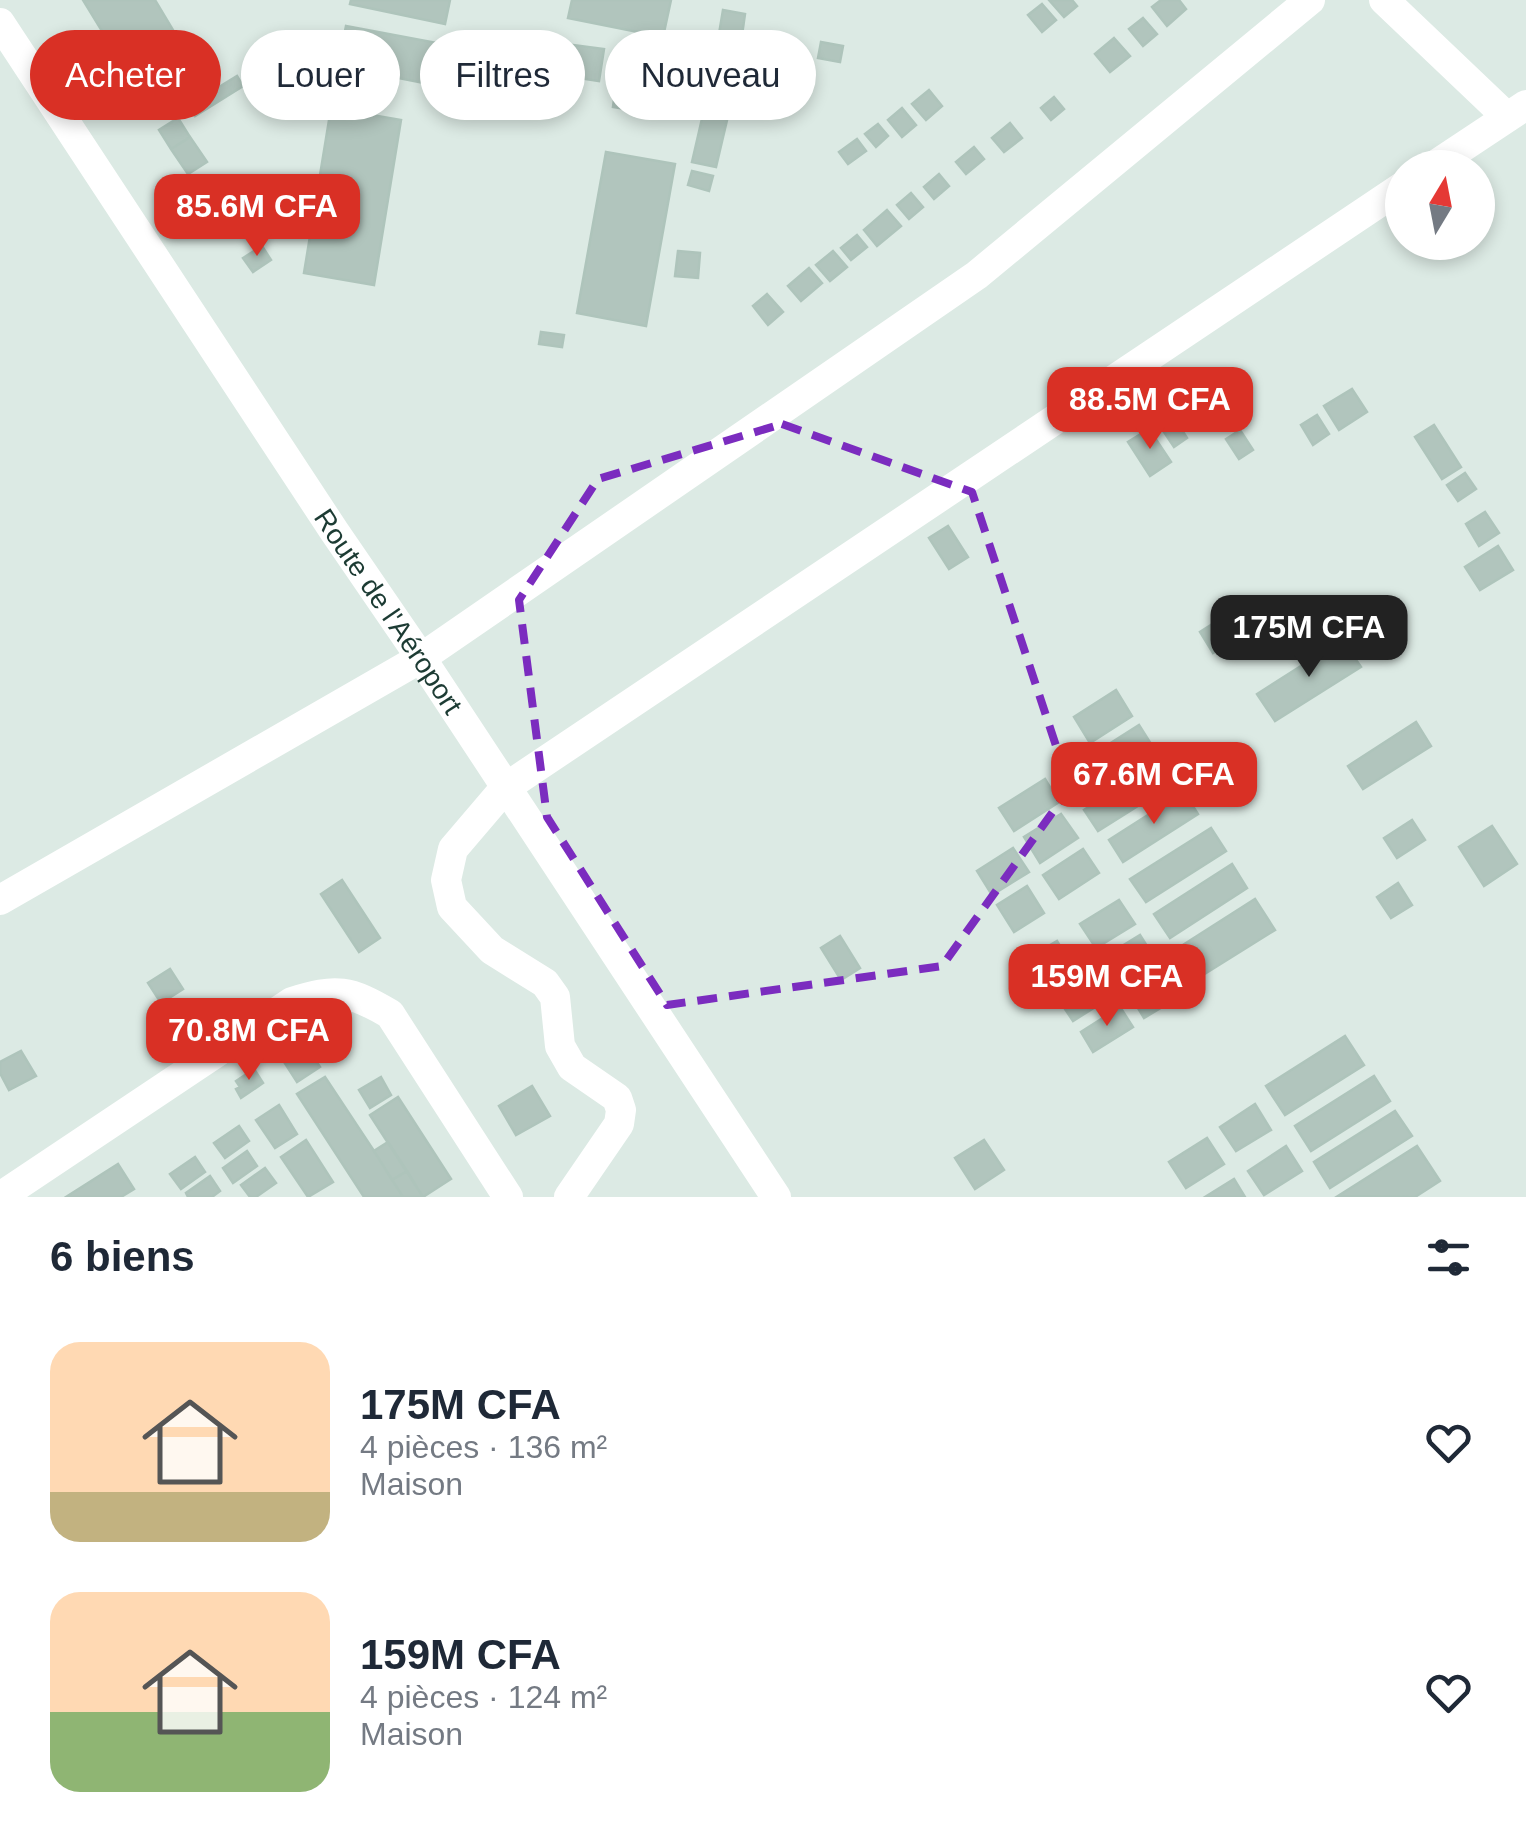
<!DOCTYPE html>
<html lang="fr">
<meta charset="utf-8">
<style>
body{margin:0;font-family:Arial,sans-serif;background:#f2f2f3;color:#1f2937;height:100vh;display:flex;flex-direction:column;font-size:38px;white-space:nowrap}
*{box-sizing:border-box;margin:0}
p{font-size:32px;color:#747a83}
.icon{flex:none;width:55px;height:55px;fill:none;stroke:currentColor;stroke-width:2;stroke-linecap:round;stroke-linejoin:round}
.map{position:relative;height:1197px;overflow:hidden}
.sheet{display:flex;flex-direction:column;background:#fff;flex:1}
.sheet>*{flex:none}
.guide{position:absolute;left:30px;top:30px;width:1000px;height:90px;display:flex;gap:20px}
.needle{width:65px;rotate:10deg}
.fabs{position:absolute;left:1385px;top:150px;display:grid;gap:20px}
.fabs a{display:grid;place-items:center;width:110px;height:110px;border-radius:50%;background:#fff;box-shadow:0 5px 15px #0003;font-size:50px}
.price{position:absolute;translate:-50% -85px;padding:0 22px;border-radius:20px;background:#d93025;color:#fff;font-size:32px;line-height:65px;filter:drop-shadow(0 2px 5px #0008)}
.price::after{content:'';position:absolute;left:50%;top:60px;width:30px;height:22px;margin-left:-15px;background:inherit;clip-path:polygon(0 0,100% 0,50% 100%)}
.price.current{background:#222;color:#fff}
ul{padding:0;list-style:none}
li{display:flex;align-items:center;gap:30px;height:250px;padding:0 50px}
li span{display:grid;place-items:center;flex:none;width:280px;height:200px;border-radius:30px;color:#555}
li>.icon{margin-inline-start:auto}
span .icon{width:120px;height:120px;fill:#fffc;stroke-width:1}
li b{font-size:42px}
h2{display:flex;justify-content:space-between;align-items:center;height:120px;padding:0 50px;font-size:42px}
.chip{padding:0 35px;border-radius:45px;background:#fff;box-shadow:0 5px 15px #0003;font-size:35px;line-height:90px}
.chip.current{background:#d93025;color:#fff}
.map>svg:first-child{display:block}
.building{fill:#b1c5bd;stroke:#aec4bb;stroke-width:2.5}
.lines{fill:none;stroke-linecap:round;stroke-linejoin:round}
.minor{stroke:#fff;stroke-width:30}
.marked{fill:none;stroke:#7b2cbf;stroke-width:8;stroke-dasharray:20 12;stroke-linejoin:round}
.labels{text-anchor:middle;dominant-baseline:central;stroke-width:8;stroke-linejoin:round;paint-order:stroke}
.street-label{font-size:28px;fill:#1c3b33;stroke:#ecf7f1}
</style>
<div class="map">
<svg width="1526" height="1197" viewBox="0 0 1526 1197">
<rect width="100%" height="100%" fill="#dceae4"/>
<path class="building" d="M 83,0 L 155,0 L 176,35 L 124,67 Z
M 351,0 L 450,0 L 445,24 L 350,4 Z
M 572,0 L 671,0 L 663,37 L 568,18 Z
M 1049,0 L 1072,0 L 1077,6 L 1064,17 Z
M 1161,0 L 1179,0 L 1186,9 L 1167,26 L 1152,7 Z
M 1042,4 L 1056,20 L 1042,32 L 1028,15 Z
M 723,10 L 745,14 L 740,49 L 717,46 Z
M 1143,18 L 1157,34 L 1143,46 L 1129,29 Z
M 346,26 L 442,44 L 434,85 L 338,66 Z
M 1114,38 L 1130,56 L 1110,72 L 1095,54 Z
M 550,42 L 604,49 L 599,81 L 546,73 Z
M 821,42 L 843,46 L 840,62 L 818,58 Z
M 237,76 L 243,86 L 195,116 L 188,106 Z
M 929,90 L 942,106 L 926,120 L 912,104 Z
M 615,92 L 665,100 L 662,115 L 613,107 Z
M 1054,97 L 1064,109 L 1051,120 L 1041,108 Z
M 331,108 L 401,120 L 374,285 L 304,273 Z
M 902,108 L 916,125 L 902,137 L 888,120 Z
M 704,110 L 728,116 L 716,167 L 692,162 Z
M 178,118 L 190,137 L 171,149 L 159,130 Z
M 1010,123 L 1022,138 L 1004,152 L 992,138 Z
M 878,124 L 888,136 L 876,147 L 865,134 Z
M 190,137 L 207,162 L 188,174 L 171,149 Z
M 857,139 L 866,151 L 848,164 L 839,152 Z
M 974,147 L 984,159 L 966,174 L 956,162 Z
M 606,152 L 675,164 L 646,326 L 577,313 Z
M 692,171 L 713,176 L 709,191 L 688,185 Z
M 939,174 L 949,186 L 934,199 L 924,187 Z
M 911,193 L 923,207 L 909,219 L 897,205 Z
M 887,210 L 901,226 L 877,246 L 864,230 Z
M 857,235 L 867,247 L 851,260 L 841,248 Z
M 262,246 L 271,260 L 253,272 L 243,258 Z
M 678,251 L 700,253 L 698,278 L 675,276 Z
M 833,251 L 847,267 L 830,281 L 816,265 Z
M 809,268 L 822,283 L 801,301 L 788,286 Z
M 767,294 L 783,312 L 768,325 L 753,306 Z
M 541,332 L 564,335 L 562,347 L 539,344 Z
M 1352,389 L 1367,412 L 1339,430 L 1324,406 Z
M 1160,396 L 1187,438 L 1174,447 L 1146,405 Z
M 1317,415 L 1329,434 L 1313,445 L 1301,425 Z
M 1434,425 L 1461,467 L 1442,479 L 1415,437 Z
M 1149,429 L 1171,462 L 1150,476 L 1128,442 Z
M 1240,430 L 1253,450 L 1239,459 L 1226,439 Z
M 1465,473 L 1476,489 L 1458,501 L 1447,485 Z
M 1485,512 L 1499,533 L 1479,546 L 1466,524 Z
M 948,526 L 968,557 L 949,569 L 929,538 Z
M 1498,546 L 1513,570 L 1480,590 L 1465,567 Z
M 1315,603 L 1332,630 L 1300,650 L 1283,623 Z
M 1222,618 L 1235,639 L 1213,653 L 1200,632 Z
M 1342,640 L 1361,667 L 1275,721 L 1257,694 Z
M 1116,690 L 1132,716 L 1090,743 L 1074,717 Z
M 1416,722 L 1431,746 L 1363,789 L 1348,766 Z
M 1139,725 L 1153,747 L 1076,796 L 1062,774 Z
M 1166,759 L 1179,780 L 1098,831 L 1084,810 Z
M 1045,779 L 1059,802 L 1014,831 L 999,808 Z
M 1184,792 L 1198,814 L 1123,862 L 1109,840 Z
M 1061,814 L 1078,838 L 1040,863 L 1024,837 Z
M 1412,820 L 1425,840 L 1397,858 L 1384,838 Z
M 1492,826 L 1517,864 L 1484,886 L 1459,847 Z
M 1211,828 L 1226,851 L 1146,902 L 1130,879 Z
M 1013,848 L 1029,872 L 992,895 L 977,871 Z
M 1083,849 L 1099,873 L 1059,899 L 1043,875 Z
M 1232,864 L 1247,888 L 1170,938 L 1154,914 Z
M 342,880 L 380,938 L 359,952 L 321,894 Z
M 1398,883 L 1412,905 L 1391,918 L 1377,897 Z
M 1027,886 L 1044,913 L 1014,932 L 997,905 Z
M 1255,899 L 1275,930 L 1198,978 L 1178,948 Z
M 1119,900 L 1135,924 L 1096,948 L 1080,924 Z
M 1140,935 L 1159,965 L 1120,990 L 1101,959 Z
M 840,936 L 860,968 L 841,980 L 821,948 Z
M 1057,941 L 1071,964 L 1052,976 L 1037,953 Z
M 170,969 L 183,989 L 161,1003 L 148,983 Z
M 1093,969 L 1111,997 L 1073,1021 L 1055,994 Z
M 1167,972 L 1182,995 L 1144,1018 L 1130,995 Z
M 1120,1007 L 1133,1027 L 1093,1052 L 1081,1032 Z
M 318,1025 L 328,1040 L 310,1052 L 320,1067 L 297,1082 L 277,1051 Z
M 1345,1036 L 1364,1065 L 1285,1115 L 1266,1086 Z
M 21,1051 L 36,1076 L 9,1090 L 0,1073 L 0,1062 Z
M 254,1069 L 263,1083 L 241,1098 L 236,1089 L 240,1087 L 236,1081 Z
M 1374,1076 L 1390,1101 L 1311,1151 L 1295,1126 Z
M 325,1077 L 374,1151 L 403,1197 L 364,1197 L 297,1094 Z
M 381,1077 L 391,1095 L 370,1108 L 359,1090 Z
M 532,1086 L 550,1116 L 516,1135 L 499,1106 Z
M 398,1097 L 451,1179 L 423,1197 L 370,1115 Z
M 1255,1104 L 1271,1130 L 1236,1151 L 1220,1127 Z
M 279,1105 L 297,1134 L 275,1148 L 256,1120 Z
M 1395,1111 L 1412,1136 L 1330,1188 L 1314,1162 Z
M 239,1126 L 249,1141 L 225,1158 L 214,1143 Z
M 1207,1138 L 1224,1164 L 1186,1188 L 1169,1162 Z
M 306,1140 L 333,1182 L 308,1197 L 281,1157 Z
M 984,1140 L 1004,1170 L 975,1189 L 955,1158 Z
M 388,1142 L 407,1171 L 392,1180 L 374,1151 Z
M 1286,1146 L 1302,1171 L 1264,1195 L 1248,1171 Z
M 1417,1146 L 1440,1181 L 1415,1197 L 1338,1196 Z
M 247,1151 L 257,1166 L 233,1183 L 223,1168 Z
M 195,1157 L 205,1172 L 181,1189 L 170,1174 Z
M 118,1164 L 134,1189 L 121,1197 L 66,1197 Z
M 265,1168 L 276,1183 L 256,1197 L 250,1197 L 241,1185 Z
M 407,1171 L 423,1197 L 403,1197 L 392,1180 Z
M 210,1176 L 220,1191 L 212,1197 L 188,1197 L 186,1193 Z
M 1234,1179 L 1245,1197 L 1205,1197 Z"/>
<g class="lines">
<g class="minor">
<path d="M 1384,0 L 1507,117"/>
<path id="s1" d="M 0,23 L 334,531 L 421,658 L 776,1197"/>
<path d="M 1431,168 L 1526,105"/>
<path d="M 0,900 L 421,658 L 977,275 L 1310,0"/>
<path d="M 0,1197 L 292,1002 C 337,988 349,990 390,1014 L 508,1197"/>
<path d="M 569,1197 L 619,1124 L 621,1110 L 617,1098 L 572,1067 L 560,1046 L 555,997 L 545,983 L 492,950 L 452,907 L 446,880 L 453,849 L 505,788 L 1402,187"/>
</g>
</g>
<path class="marked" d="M 782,424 L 972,492 L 1070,788 L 942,966 L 667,1005 L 547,817 L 519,600 L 598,479 Z"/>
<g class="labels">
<g class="street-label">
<text stroke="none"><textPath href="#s1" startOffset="705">Route de l'Aéroport</textPath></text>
</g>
</g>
</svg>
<div class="fabs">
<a><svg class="needle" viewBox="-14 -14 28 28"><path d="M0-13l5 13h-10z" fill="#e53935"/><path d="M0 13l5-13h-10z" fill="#747a83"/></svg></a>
</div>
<b class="price" style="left:257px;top:259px">85.6M CFA</b>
<b class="price" style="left:1150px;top:452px">88.5M CFA</b>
<b class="price current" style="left:1309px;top:680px">175M CFA</b>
<b class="price" style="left:1154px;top:827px">67.6M CFA</b>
<b class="price" style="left:1107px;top:1029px">159M CFA</b>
<b class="price" style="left:249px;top:1083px">70.8M CFA</b>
<div class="guide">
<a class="chip current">Acheter</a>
<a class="chip">Louer</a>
<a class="chip">Filtres</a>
<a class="chip">Nouveau</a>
</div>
</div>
<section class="sheet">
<h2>6 biens<svg class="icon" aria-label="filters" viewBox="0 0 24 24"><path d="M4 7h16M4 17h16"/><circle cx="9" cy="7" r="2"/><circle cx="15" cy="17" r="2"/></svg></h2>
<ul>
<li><span style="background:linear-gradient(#ffd9b3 75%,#c2b280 0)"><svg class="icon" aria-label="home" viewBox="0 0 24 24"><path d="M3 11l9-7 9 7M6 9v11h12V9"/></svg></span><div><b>175M CFA</b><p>4 pièces · 136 m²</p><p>Maison</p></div><svg class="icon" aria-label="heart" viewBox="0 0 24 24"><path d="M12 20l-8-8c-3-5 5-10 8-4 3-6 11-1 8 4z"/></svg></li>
<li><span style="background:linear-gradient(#ffd9b3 60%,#8fb573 0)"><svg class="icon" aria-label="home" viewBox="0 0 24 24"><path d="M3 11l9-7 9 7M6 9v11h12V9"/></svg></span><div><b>159M CFA</b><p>4 pièces · 124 m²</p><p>Maison</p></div><svg class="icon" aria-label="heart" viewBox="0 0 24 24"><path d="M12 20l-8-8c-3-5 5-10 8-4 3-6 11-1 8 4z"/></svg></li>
</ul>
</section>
